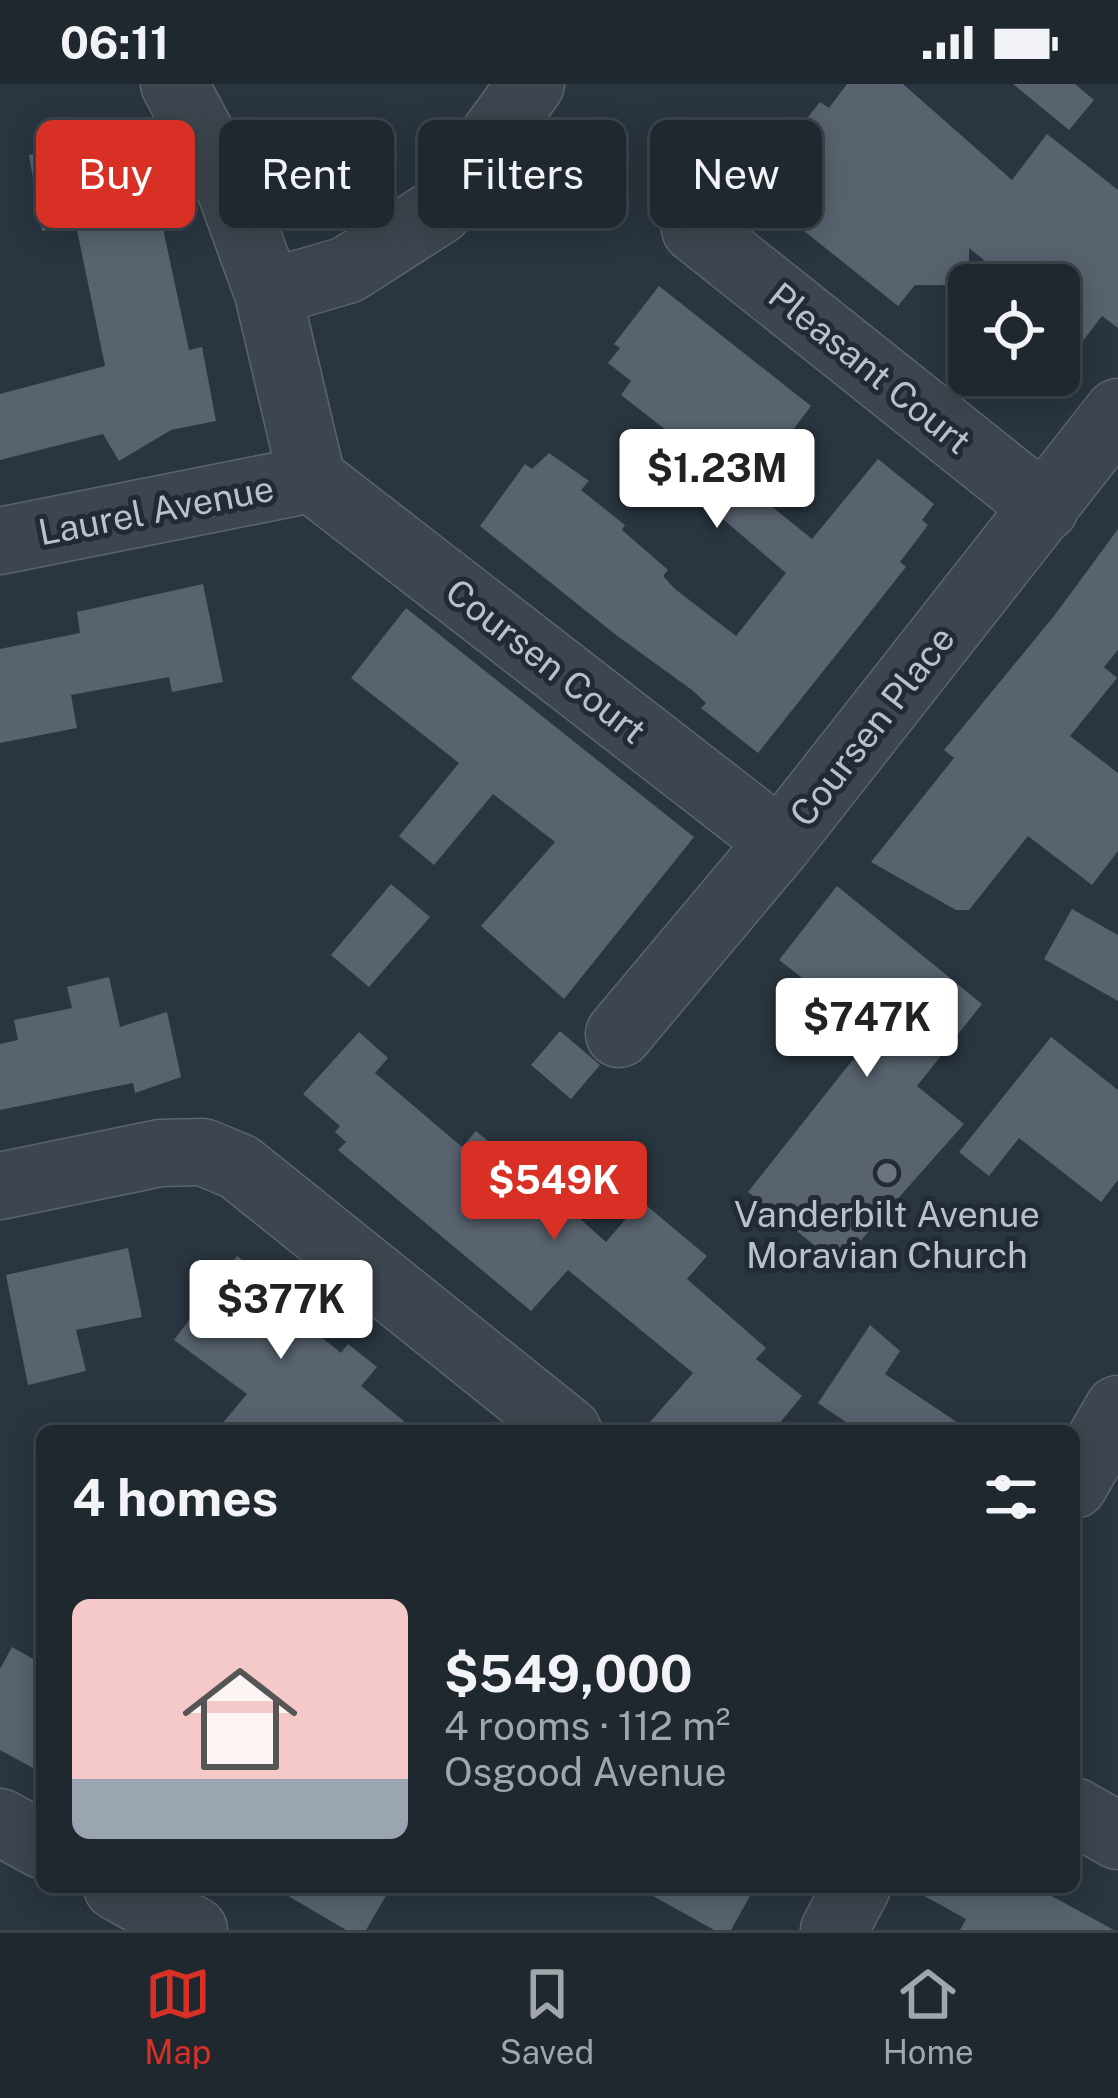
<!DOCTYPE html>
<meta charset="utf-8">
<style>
body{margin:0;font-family:"Public Sans",sans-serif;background:#273037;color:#f1f3f6;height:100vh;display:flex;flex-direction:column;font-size:45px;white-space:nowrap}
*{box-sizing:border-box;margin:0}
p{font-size:39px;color:#a1a6aa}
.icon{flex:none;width:66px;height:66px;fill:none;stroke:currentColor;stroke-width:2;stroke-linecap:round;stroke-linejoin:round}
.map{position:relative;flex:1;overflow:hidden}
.panel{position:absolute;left:36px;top:1341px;width:1044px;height:468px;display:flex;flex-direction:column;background:#1f282f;border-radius:18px;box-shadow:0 6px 30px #0003,0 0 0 3px #3c444b}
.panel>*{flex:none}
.hud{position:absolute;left:36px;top:36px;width:1047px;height:108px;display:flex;gap:24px}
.controls{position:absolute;left:948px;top:180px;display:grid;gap:24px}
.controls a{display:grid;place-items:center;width:132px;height:132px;border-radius:18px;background:#1f282f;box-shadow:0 6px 30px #0003,0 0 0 3px #3c444b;font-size:60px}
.price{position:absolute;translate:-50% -102px;padding:0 27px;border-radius:12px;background:#fff;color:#222;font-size:39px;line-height:78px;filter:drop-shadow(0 3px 6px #0008)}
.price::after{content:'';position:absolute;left:50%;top:72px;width:36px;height:27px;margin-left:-18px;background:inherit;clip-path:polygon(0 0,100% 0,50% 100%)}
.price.on{background:#d93025;color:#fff}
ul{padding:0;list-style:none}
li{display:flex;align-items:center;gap:36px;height:300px;padding:0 36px}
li+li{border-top:3px solid #3c444b}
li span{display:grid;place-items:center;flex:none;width:336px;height:240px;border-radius:18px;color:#555}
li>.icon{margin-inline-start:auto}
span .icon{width:144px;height:144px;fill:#fffc;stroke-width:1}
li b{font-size:51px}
h2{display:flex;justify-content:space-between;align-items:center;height:144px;padding:0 36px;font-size:51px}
.pill{padding:0 42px;border-radius:18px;background:#1f282f;box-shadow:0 6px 30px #0003,0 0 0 3px #3c444b;font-size:42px;line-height:108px}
.pill.on{background:#d93025;color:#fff}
.status{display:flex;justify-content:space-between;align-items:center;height:84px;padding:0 60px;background:#1f282f;direction:ltr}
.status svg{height:33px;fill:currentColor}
.dock{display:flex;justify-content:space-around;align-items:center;height:168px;border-top:3px solid #3c444b;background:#1f282f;font-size:33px;color:#a1a6aa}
.dock a{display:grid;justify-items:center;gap:6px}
.dock .on{color:#d93025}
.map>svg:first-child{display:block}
.building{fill:#58636f}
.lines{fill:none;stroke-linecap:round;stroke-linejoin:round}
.minor-casing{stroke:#5b646d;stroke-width:69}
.minor{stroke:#3d464f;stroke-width:66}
.worship-dot{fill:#6b7280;stroke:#222b35;stroke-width:4.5}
.labels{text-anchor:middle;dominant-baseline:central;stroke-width:10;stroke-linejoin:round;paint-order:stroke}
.street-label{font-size:36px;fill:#bac1ca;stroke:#222b35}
.poi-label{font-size:36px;fill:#bac1ca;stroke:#222b35}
</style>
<div class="status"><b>06:11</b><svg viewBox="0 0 49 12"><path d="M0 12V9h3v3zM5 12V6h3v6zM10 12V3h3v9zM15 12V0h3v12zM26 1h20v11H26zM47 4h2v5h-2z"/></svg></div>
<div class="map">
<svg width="1118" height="1846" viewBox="0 0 1118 1846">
<rect width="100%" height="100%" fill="#29353f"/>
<path class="building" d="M 847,0 L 903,0 L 1012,96 L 1047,50 L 1118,106 L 1118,244 L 1102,232 L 1059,288 L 1059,201 L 1015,201 L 969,164 L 969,201 L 915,201 L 898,222 L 744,99 L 789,42 L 796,48 L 820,18 L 829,24 Z
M 1013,0 L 1075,0 L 1094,16 L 1069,46 Z
M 112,57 L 124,127 L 158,121 L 189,266 L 202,263 L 216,337 L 171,346 L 119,377 L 103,350 L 0,376 L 0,310 L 105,282 L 76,141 L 42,147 L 29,71 Z
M 659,202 L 811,322 L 749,404 L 812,455 L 878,375 L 934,420 L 922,436 L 928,441 L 900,478 L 906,483 L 758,669 L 701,624 L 706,619 L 692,606 L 616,551 L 480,442 L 525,380 L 532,385 L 549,369 L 589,397 L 581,406 L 625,441 L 622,446 L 668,486 L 663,492 L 675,505 L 736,552 L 786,489 L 717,430 L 739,403 L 621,311 L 631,297 L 608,279 L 620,264 L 614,260 Z
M 1118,445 L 1118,566 L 1104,583 L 1117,594 L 1070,652 L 1118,689 L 1118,767 L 1092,801 L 1028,752 L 969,826 L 956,826 L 871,778 L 954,674 L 944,666 L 1054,532 Z
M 203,500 L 223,598 L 172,608 L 169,593 L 71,611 L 77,644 L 0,659 L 0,565 L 80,549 L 77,528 Z
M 406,524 L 694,753 L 564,915 L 481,842 L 555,758 L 493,710 L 434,781 L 399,752 L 459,679 L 351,594 Z
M 391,800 L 430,833 L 369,903 L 331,871 Z
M 837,802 L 982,920 L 917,1002 L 964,1040 L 839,1181 L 748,1108 L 874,949 L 779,876 Z
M 1072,825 L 1118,851 L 1118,917 L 1044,875 Z
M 109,893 L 120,943 L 167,928 L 181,993 L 135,1009 L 133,999 L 0,1026 L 0,960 L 18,956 L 14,936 L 72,924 L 67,903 Z
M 560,947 L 600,981 L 571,1015 L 531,981 Z
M 359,948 L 388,974 L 375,989 L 462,1063 L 476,1047 L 523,1086 L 542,1062 L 569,1085 L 550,1108 L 606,1158 L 641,1117 L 707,1172 L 687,1195 L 766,1264 L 756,1275 L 802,1312 L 773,1347 L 642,1347 L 693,1289 L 568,1186 L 531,1227 L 338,1066 L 346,1058 L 335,1048 L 340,1042 L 303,1010 Z
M 1051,953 L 1118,1006 L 1118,1096 L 1101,1118 L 1019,1054 L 989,1092 L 959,1068 Z
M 128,1164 L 142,1233 L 76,1246 L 86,1287 L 28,1301 L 6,1191 Z
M 237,1172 L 294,1214 L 287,1225 L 341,1269 L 348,1260 L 377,1283 L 361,1302 L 416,1347 L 216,1347 L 247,1310 L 174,1256 Z
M 870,1241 L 900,1267 L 885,1290 L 970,1347 L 859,1347 L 818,1319 Z
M 12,1563 L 42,1580 L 42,1689 L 0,1666 L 0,1585 Z
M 273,1803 L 391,1803 L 366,1846 L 346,1846 Z
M 637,1803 L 755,1803 L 731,1846 L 714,1846 Z
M 908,1803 L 1035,1803 L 1114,1846 L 960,1846 L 966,1835 Z"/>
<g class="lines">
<defs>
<path id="minor" d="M 174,0 L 229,102 L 268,209 L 312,395
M 695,145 L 1045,424
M 268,209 L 347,186 L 439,127 L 531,0
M 312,395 L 780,758
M 0,457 L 312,395
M 619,950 L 780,758 L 1118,328
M 0,1102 L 160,1069 L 203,1068 L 239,1083 L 568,1347
M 1074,1401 L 1118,1325
M 1074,1727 L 1118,1752
M 0,1738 L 42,1761
M 117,1803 L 194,1846
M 834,1846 L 857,1803"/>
</defs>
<use href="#minor" class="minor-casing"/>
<use href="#minor" class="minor"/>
</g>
<circle class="worship-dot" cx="887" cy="1089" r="12"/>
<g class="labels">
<g class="street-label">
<text transform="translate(870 284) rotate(39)">Pleasant Court</text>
<text transform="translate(156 426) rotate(-11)">Laurel Avenue</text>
<text transform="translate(546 577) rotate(38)">Coursen Court</text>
<text transform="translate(872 642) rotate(-52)">Coursen Place</text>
</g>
<g class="poi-label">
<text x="887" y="1130">Vanderbilt Avenue<tspan x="887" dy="41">Moravian Church</tspan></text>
</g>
</g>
</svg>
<div class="controls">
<a><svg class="icon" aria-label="locate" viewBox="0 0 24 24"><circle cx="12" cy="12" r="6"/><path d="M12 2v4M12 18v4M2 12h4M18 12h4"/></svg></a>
</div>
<b class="price" style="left:717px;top:447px">$1.23M</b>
<b class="price" style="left:867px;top:996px">$747K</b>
<b class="price on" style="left:554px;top:1159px">$549K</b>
<b class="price" style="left:281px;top:1278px">$377K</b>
<div class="hud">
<a class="pill on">Buy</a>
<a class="pill">Rent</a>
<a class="pill">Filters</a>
<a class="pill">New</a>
</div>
<section class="panel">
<h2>4 homes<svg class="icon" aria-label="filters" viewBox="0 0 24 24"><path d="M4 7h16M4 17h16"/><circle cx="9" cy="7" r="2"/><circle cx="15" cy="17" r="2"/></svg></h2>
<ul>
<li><span style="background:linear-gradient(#f6c9c9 75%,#9aa5b1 0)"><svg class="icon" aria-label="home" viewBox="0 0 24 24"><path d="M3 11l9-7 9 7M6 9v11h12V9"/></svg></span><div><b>$549,000</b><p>4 rooms · 112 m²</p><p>Osgood Avenue</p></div></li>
</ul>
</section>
</div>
<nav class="dock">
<a class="on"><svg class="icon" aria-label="map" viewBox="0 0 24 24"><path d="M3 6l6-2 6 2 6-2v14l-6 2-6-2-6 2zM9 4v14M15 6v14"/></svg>Map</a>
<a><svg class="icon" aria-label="saved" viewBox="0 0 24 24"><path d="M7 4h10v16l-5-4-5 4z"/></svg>Saved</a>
<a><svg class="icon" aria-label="home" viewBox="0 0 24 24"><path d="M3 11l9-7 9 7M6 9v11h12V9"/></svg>Home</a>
</nav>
